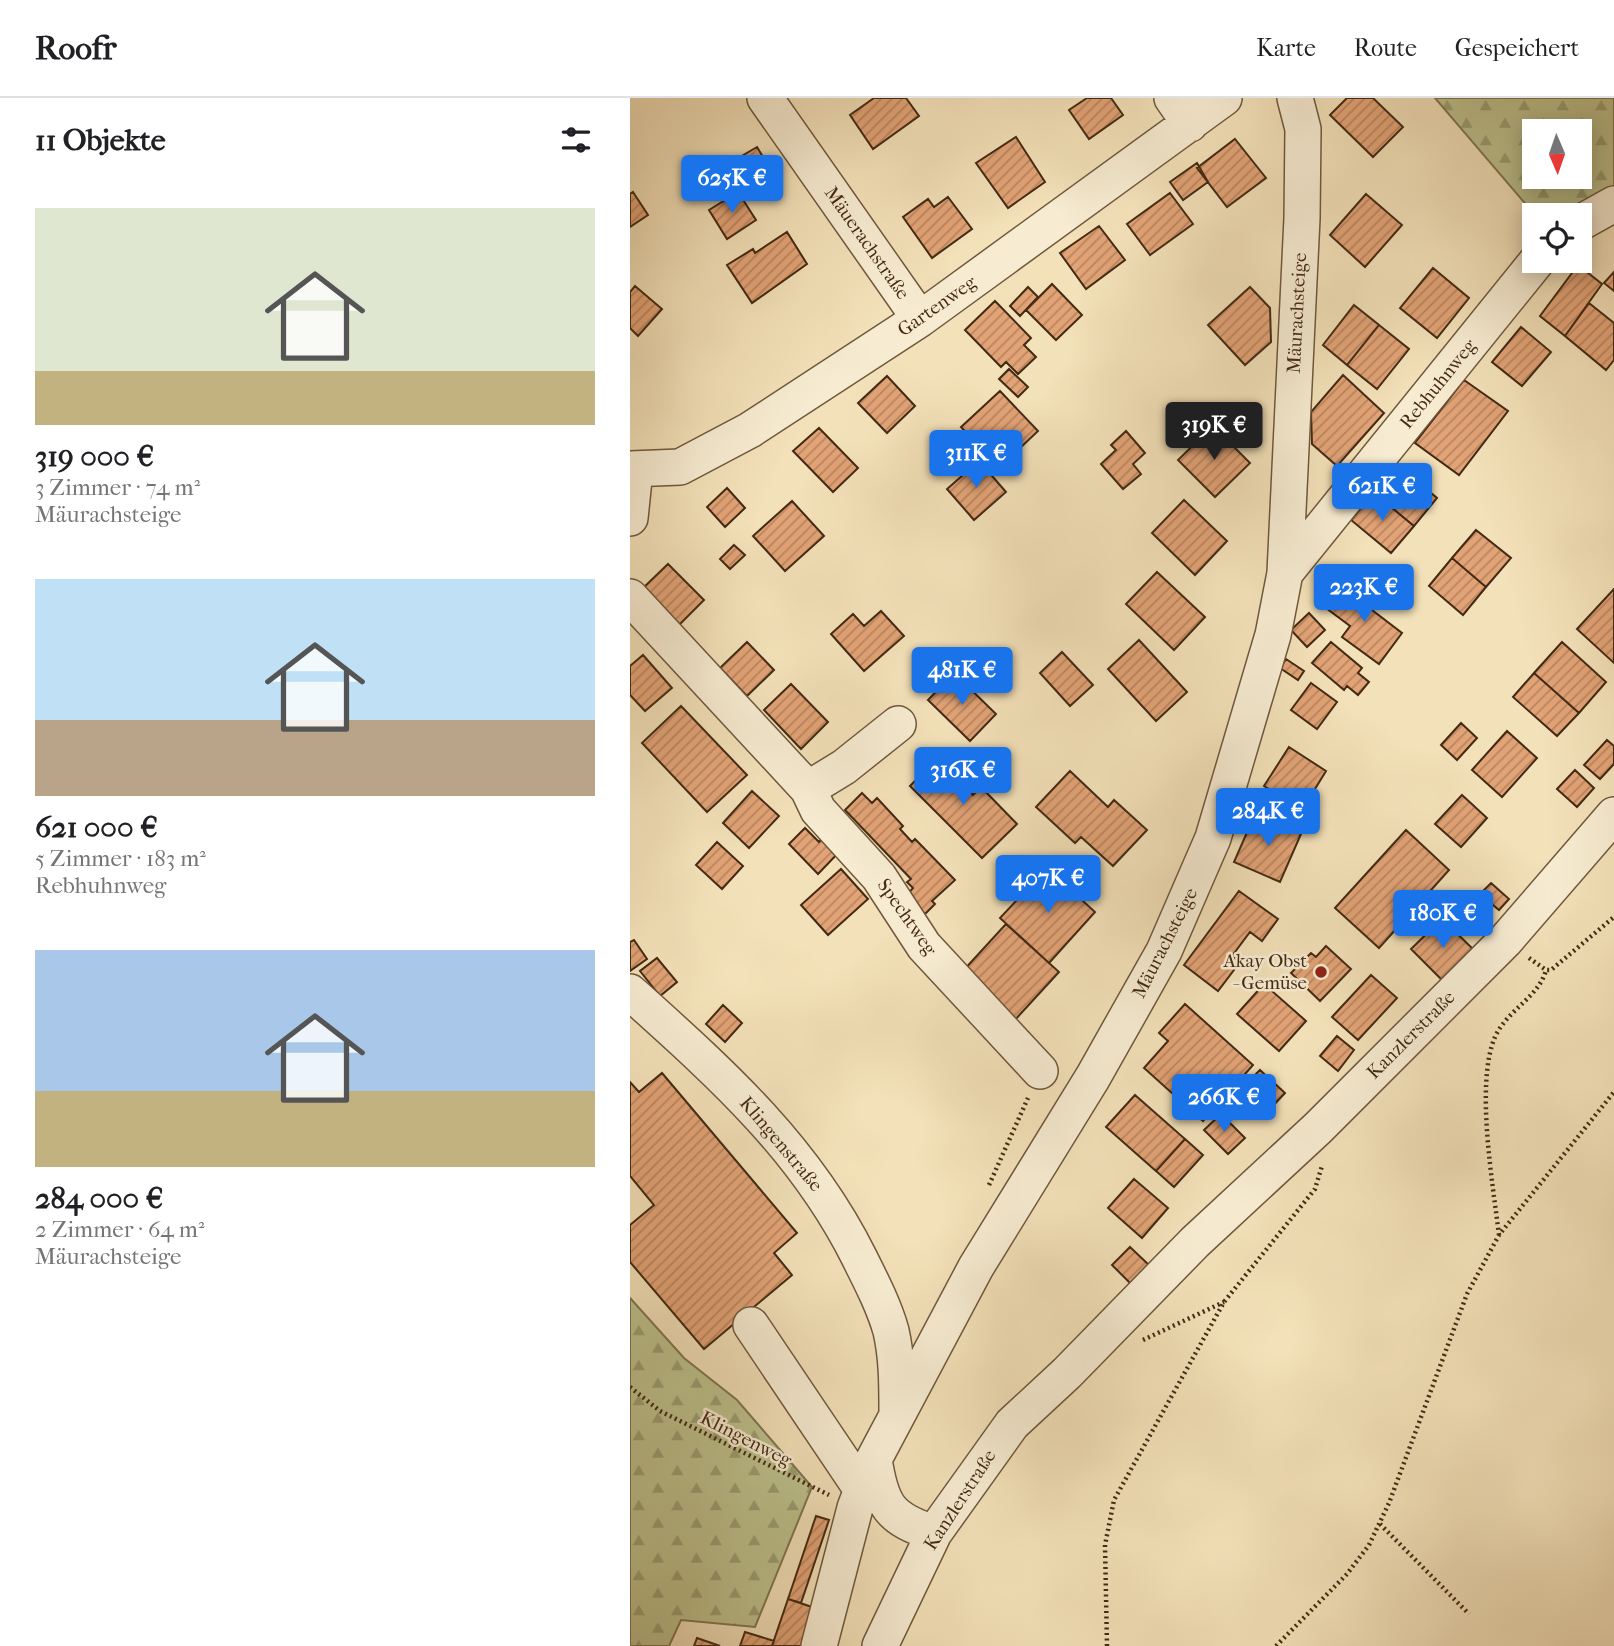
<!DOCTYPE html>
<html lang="de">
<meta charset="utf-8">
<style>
body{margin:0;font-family:"IM FELL French Canon",serif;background:#f2f2f2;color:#202124;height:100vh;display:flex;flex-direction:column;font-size:26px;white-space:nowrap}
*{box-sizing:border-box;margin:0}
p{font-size:23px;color:#757577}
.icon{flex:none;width:38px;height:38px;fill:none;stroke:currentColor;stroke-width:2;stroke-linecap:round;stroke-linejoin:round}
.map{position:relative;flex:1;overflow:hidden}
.panel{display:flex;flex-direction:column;background:#fff;width:630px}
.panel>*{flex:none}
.needle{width:46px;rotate:178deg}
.buttons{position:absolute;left:892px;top:21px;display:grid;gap:14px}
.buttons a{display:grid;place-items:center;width:70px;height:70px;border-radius:0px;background:#fff;box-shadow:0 4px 18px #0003;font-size:35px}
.price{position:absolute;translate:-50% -60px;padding:0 16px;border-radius:7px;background:#1a73e8;color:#fff;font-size:23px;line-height:46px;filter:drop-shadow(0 2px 4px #0008)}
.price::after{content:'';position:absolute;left:50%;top:42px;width:21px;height:16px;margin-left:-10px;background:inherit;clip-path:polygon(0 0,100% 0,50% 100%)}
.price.active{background:#222;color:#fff}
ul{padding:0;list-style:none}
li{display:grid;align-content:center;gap:14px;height:371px;padding:0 35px}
li span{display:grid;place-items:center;height:217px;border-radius:0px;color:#555}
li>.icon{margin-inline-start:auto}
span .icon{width:126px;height:126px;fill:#fffc;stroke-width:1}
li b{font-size:30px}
h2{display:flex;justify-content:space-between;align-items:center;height:84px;padding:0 35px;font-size:30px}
header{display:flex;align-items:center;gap:42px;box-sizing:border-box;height:98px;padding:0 35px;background:#fff;border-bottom:2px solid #e0e0e0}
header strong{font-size:33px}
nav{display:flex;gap:38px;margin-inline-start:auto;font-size:24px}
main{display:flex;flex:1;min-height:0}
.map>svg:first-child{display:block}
.forest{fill:url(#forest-firs);stroke:#807651;stroke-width:2;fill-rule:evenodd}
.building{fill:url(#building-hatch);stroke:#432a14;stroke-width:2}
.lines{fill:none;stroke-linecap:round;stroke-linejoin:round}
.minor-casing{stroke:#6f583d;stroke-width:38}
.path{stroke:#432a14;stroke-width:4.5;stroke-dasharray:2 3.5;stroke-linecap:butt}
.minor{stroke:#f7ecd2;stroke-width:35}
.poi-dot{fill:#8f2418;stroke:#f7ecd2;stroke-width:2.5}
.labels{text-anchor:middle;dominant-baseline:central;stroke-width:5;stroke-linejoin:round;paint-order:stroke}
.street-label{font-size:19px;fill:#432a14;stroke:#f7ecd2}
.poi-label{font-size:19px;fill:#432a14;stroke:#f7ecd2;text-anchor:end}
</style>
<header>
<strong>Roofr</strong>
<nav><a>Karte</a><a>Route</a><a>Gespeichert</a></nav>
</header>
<main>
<section class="panel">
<h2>11 Objekte<svg class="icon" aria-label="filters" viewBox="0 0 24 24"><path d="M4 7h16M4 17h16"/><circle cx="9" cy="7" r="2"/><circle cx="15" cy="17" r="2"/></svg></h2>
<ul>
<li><span style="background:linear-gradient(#dfe7d0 75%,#c2b280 0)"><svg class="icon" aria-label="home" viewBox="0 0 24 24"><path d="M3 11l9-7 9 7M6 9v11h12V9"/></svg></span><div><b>319 000 €</b><p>3 Zimmer · 74 m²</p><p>Mäurachsteige</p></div></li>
<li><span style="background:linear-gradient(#bfe0f5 65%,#b9a48a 0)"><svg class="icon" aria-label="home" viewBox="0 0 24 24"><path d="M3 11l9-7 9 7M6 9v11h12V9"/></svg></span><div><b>621 000 €</b><p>5 Zimmer · 183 m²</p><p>Rebhuhnweg</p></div></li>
<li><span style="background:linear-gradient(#a9c7e8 65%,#c2b280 0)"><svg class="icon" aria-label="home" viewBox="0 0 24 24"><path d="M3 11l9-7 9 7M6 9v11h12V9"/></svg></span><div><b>284 000 €</b><p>2 Zimmer · 64 m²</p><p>Mäurachsteige</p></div></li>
</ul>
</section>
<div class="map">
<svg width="984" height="1548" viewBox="0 0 984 1548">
<defs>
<pattern id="forest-firs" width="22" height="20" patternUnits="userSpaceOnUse" patternTransform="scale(1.75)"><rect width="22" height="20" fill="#bdc28e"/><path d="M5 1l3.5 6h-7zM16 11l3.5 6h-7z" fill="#9b9e73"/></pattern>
<pattern id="building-hatch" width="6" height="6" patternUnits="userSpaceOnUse" patternTransform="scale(1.75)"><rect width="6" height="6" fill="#e2a376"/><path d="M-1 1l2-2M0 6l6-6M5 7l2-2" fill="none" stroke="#b98560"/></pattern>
</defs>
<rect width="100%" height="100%" fill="#f3e1b9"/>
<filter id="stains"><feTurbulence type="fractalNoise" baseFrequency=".00286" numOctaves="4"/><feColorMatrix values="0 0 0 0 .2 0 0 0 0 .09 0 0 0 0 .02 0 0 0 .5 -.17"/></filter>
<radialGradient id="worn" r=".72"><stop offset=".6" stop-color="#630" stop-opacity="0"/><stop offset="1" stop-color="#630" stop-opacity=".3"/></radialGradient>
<path class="forest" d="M 805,0 L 984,0 L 984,106 L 950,117 L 905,117 ZM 905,33 L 950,33 L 950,79 L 905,79 Z
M 0,1200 L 54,1260 L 107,1302 L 182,1389 L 125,1529 L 51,1522 L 39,1548 L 0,1548 Z"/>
<path class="building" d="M 244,0 L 276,0 L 289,18 L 243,51 L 220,17 Z
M 457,0 L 481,0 L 493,17 L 459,41 L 439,12 Z
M 717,0 L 743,0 L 773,29 L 743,59 L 700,17 Z
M 386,39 L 415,84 L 378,110 L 346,65 Z
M 605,41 L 636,80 L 597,109 L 567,70 Z
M 127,49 L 145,79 L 128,88 L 110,59 Z
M 567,65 L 578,84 L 553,102 L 540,84 Z
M 3,94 L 18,117 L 0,129 L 0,96 Z
M 108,94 L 126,122 L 97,141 L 79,112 Z
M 540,95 L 563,126 L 520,157 L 497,126 Z
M 736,96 L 772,127 L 735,169 L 700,137 Z
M 318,99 L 342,131 L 302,160 L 273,119 L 298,101 L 304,109 Z
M 469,128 L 495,162 L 456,191 L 430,155 Z
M 157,134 L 177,166 L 122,205 L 97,167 L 123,151 L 125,155 Z
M 948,167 L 972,186 L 935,238 L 910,218 Z
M 803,170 L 839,200 L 807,240 L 770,210 Z
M 984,174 L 984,193 L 974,185 Z
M 422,186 L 452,217 L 426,242 L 396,212 Z
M 5,188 L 32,211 L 8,238 L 0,230 L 0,194 Z
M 398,189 L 408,199 L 390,218 L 380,208 Z
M 620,189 L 640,210 L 641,244 L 615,267 L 578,227 Z
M 365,203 L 401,240 L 394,247 L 406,259 L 388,276 L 376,264 L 371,269 L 335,232 Z
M 959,205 L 984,225 L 984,262 L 976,272 L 935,238 Z
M 724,207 L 749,227 L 717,267 L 693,247 Z
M 749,227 L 779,251 L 747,291 L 717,267 Z
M 891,229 L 921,254 L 892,288 L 862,264 Z
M 379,271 L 398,289 L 388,299 L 369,281 Z
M 713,277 L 754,315 L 707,368 L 682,346 L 681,314 Z
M 257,278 L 285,308 L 257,335 L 228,305 Z
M 834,282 L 878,313 L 829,377 L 785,345 Z
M 370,293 L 408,333 L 369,370 L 331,329 Z
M 583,328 L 620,365 L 585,399 L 548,362 Z
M 189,330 L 228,370 L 203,394 L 163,353 Z
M 496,333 L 515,355 L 503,366 L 511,376 L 493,391 L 471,366 L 486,352 L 481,347 Z
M 349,363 L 376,394 L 344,422 L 317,391 Z
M 767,367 L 807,400 L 784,428 L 744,395 Z
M 97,390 L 115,410 L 95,429 L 77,409 Z
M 744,395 L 784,428 L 761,455 L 721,422 Z
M 554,402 L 597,443 L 565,477 L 522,435 Z
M 162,403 L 194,438 L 155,473 L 123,438 Z
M 846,432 L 881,460 L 856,489 L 822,460 Z
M 104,447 L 115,457 L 100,471 L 90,461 Z
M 822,460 L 856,489 L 833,517 L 799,488 Z
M 38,466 L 74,502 L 47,529 L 10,493 Z
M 527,474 L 575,519 L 544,552 L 496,506 Z
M 715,485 L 745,507 L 742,512 L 772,535 L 749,566 L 712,539 L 720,528 L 696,510 Z
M 984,491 L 984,565 L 947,531 Z
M 251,513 L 274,538 L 234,573 L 201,536 L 223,516 L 234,528 Z
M 679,515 L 695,532 L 677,549 L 661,532 Z
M 509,542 L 557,594 L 526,623 L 478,571 Z
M 117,544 L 144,572 L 117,598 L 90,570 Z
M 701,544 L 732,570 L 728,575 L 739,584 L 728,597 L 717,588 L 714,592 L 682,565 Z
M 932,544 L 976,584 L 949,615 L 904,575 Z
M 432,554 L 463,587 L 440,608 L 410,575 Z
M 13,557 L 42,590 L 15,613 L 0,597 L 0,568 Z
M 656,561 L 674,573 L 668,582 L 650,570 Z
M 324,575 L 366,616 L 340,643 L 298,602 Z
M 904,575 L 949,615 L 927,638 L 883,599 Z
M 681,585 L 707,604 L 687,631 L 661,612 Z
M 161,586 L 198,624 L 171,651 L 134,612 Z
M 51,608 L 117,677 L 77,714 L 12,645 Z
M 831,625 L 847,640 L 827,662 L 811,647 Z
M 877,633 L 907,660 L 872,699 L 842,672 Z
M 977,642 L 984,648 L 984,666 L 970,681 L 954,667 Z
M 659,649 L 696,673 L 672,712 L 634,688 Z
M 302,655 L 343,697 L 351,689 L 387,726 L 352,760 L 280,688 L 295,673 L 289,667 Z
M 945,672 L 964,690 L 947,709 L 927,691 Z
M 440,673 L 478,709 L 484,702 L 517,732 L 483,768 L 451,739 L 445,745 L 406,709 Z
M 122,693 L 149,718 L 119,750 L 93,725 Z
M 232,695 L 242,705 L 247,700 L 273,728 L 270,731 L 282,744 L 285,741 L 325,782 L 302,803 L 305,806 L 294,817 L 276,798 L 283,790 L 277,784 L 281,781 L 215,712 Z
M 832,697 L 857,720 L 831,749 L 805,726 Z
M 625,716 L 671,736 L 650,784 L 604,764 Z
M 175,730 L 189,744 L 197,736 L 212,751 L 188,776 L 159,746 Z
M 776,732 L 819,772 L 749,850 L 705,810 Z
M 87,744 L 113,768 L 92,791 L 66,767 Z
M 417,770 L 465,814 L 419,865 L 370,820 Z
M 211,771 L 238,801 L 198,837 L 171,807 Z
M 861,785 L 879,801 L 869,812 L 850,796 Z
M 609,793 L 648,821 L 632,843 L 620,834 L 602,858 L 610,864 L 588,893 L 554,867 Z
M 812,821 L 845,853 L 813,883 L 781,851 Z
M 376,826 L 429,874 L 384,923 L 332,874 Z
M 4,842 L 17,861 L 0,873 L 0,844 Z
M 696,848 L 721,871 L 690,903 L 661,875 L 681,855 L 686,859 Z
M 27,860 L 47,884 L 30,898 L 10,873 Z
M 741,877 L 767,900 L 728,942 L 702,919 Z
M 634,886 L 676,923 L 649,953 L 607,916 Z
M 555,906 L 623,967 L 573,1023 L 514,970 L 538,943 L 529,935 Z
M 93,907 L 112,925 L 95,944 L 76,926 Z
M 707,938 L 724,952 L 708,973 L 690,958 Z
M 630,972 L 655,995 L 640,1011 L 615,987 Z
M 32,975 L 167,1135 L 144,1155 L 162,1177 L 74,1251 L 0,1164 L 0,1127 L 24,1107 L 0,1078 L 0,984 L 9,994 Z
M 505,997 L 555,1041 L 526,1073 L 476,1029 Z
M 591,1016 L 615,1040 L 598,1056 L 574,1032 Z
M 555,1041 L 573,1057 L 544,1089 L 526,1073 Z
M 504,1081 L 538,1110 L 512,1140 L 478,1110 Z
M 500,1149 L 520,1168 L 502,1187 L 482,1167 Z
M 186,1418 L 199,1422 L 171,1505 L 158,1501 Z
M 158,1501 L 188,1511 L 176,1548 L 142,1548 Z
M 115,1534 L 144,1543 L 142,1548 L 110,1548 Z
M 67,1540 L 90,1548 L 64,1548 Z"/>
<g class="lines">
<defs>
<path id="minor" d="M 135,0 L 290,221
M 542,0 L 560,26
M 950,125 L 984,106
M 0,371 L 50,369 L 120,332 L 290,221 L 594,0
M 0,420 L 5,372
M 655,475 L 907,163
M 0,499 L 178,691 L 188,712 L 249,779 L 294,848 L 410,973
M 178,691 L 214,669 L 268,626
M 0,894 C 90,975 174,1049 229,1159 C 241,1183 254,1208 261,1233 C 267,1259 267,1287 267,1313
M 121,1227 L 232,1392
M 304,1435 C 259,1421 251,1407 244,1361 L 346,1169 L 463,979 L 534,853 L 583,740 L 643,537 L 655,475 L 672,120 L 673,31 L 665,0
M 189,1548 L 225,1410 L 240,1370
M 250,1548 L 304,1435 L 382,1326 L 437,1275 L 565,1144 L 688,1030 L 875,843 L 984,717"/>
</defs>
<use href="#minor" class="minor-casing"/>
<path class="path" d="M 899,860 L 916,872 L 921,872 L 984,819
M 359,1087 L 398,1000
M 869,1137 C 863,1087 845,985 865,939 C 877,912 909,899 916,872
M 513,1242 L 594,1204
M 0,1289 L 30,1313 L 199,1397
M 750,1426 L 839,1516
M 477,1548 L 475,1447 L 484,1402 L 594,1204 L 685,1091 L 692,1068
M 646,1548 L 717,1476 L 739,1447 L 759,1405 L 837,1196 L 869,1137 L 984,994"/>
<use href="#minor" class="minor"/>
</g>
<circle class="poi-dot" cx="691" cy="874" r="7"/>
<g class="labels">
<g class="street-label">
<text transform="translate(237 145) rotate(55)">Mäuerachstraße</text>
<text transform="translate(307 208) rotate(-35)">Gartenweg</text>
<text transform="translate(667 215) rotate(-87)">Mäurachsteige</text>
<text transform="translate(808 286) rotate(-51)">Rebhuhnweg</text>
<text transform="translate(277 819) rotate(55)">Spechtweg</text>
<text transform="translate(535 845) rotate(-63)">Mäurachsteige</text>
<text transform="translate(781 937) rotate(-45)">Kanzlerstraße</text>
<text transform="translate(151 1046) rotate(50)">Klingenstraße</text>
<text transform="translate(116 1341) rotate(27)">Klingenweg</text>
<text transform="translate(330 1402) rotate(-57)">Kanzlerstraße</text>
</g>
<g class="poi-label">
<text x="677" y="863">Akay Obst<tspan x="677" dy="22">- Gemüse</tspan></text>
</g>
</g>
<rect width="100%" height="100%" filter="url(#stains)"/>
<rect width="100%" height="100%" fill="url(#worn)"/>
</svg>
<div class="buttons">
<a><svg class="needle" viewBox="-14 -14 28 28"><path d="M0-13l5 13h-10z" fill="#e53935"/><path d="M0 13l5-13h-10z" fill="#757577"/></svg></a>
<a><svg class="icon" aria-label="locate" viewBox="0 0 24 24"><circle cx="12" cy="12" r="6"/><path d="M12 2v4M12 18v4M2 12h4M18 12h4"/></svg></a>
</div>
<b class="price" style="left:102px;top:117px">625K €</b>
<b class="price active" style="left:584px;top:364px">319K €</b>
<b class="price" style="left:346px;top:392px">311K €</b>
<b class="price" style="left:752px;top:425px">621K €</b>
<b class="price" style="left:734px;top:526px">223K €</b>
<b class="price" style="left:332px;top:609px">481K €</b>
<b class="price" style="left:333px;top:709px">316K €</b>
<b class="price" style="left:638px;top:750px">284K €</b>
<b class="price" style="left:418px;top:817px">407K €</b>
<b class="price" style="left:813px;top:852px">180K €</b>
<b class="price" style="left:594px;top:1036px">266K €</b>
</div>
</main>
